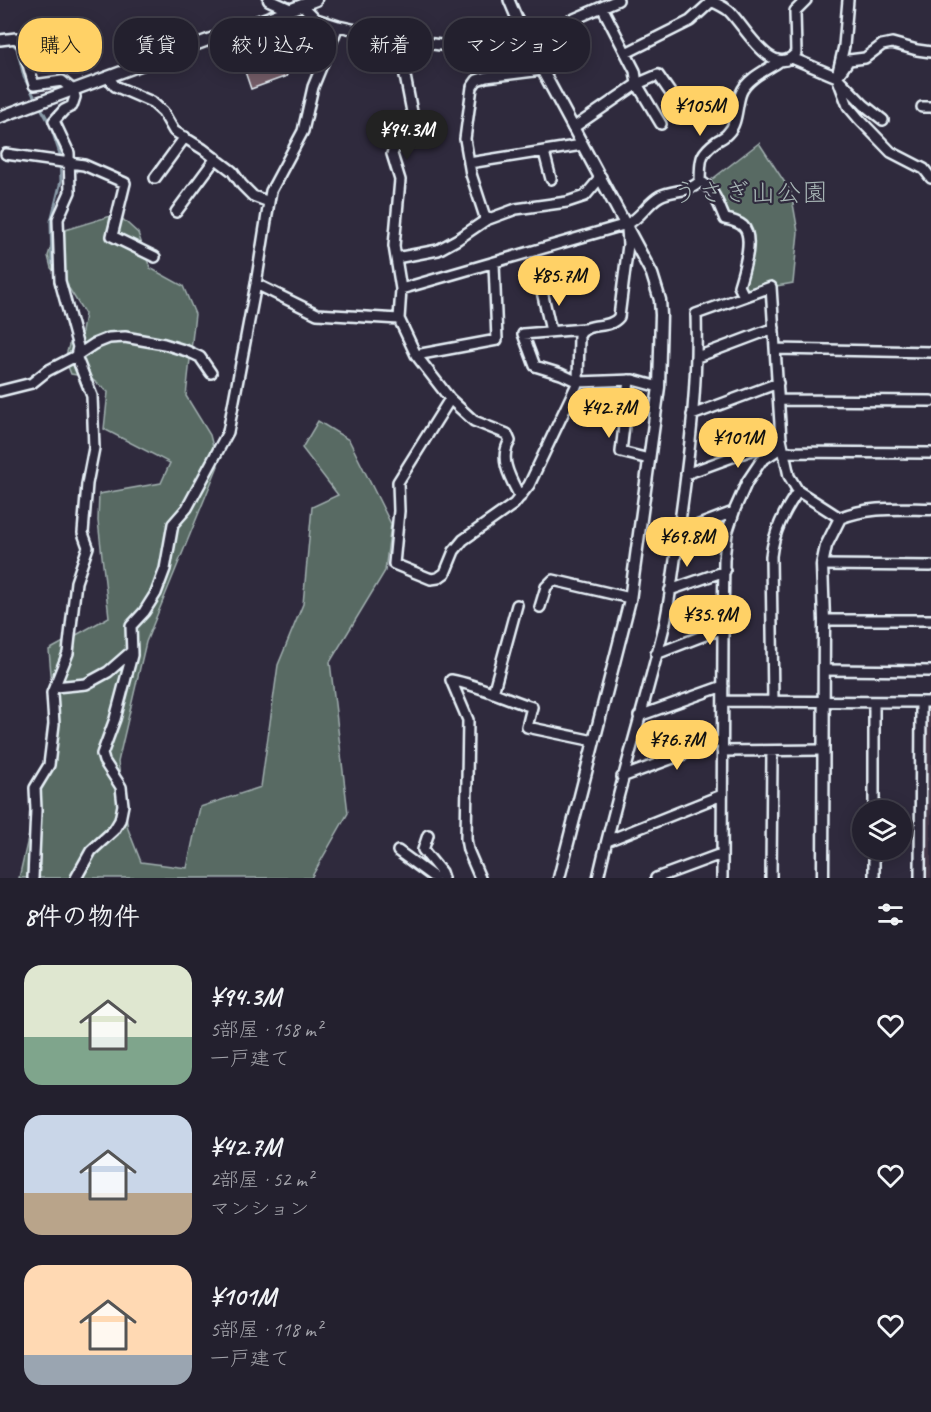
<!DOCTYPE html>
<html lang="ja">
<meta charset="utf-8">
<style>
body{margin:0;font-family:Caveat,"Klee One",sans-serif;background:#2b2836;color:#f1f3f6;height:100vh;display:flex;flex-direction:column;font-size:22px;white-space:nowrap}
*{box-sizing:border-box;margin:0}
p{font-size:20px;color:#a3a3aa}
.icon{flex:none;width:33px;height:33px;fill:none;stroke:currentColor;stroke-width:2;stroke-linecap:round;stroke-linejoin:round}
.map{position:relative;height:878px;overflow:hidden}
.drawer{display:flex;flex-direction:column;background:#23202e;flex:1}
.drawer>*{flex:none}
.hud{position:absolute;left:18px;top:18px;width:600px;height:54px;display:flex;gap:12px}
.controls{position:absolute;left:852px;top:800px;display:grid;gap:12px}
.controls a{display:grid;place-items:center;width:60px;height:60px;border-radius:50%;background:#23202e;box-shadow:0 3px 15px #0003,0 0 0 2px #403e4a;font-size:30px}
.price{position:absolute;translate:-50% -51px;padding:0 14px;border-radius:21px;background:#ffd166;color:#111;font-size:20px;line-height:39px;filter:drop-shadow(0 2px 3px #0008)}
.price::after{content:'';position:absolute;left:50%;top:36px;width:18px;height:14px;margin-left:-9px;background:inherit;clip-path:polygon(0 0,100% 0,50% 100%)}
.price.current{background:#222;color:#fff}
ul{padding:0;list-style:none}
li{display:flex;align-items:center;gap:18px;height:150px;padding:0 24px}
li span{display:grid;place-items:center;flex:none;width:168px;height:120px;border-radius:18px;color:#555}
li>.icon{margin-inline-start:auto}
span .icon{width:72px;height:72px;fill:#fffc;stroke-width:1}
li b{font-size:26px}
h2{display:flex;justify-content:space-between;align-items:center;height:72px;padding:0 24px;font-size:26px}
.pill{padding:0 21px;border-radius:24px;background:#23202e;box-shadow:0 3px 15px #0003,0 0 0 2px #403e4a;font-size:21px;line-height:54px}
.pill.current{background:#ffd166;color:#111}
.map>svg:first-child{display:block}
.built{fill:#44394a}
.green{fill:#586b64;stroke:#a0aeae;stroke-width:1.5}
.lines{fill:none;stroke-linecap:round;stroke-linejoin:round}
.stream{stroke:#8a9ca9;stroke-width:3}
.building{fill:#755d68;stroke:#e8f1f8;stroke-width:1.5}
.minor-casing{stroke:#e8f1f8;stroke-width:14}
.tertiary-casing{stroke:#e8f1f8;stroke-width:15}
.minor{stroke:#2f2a3d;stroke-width:9}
.tertiary{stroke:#2f2a3d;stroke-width:10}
.labels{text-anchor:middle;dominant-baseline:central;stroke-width:4.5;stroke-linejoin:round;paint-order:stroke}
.park-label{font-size:26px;fill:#a7b5b5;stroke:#2f2a3d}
</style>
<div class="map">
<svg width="931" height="878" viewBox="0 0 931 878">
<rect width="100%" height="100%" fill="#2f2a3d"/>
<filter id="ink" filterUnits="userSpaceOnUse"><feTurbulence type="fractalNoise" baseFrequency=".0167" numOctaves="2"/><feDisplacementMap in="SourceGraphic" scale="12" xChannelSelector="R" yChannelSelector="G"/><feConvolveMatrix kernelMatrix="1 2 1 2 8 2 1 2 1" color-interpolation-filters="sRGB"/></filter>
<g filter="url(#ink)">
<path class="built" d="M 927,707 L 931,707 L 931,878 L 925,878 Z"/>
<path class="green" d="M 759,143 L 791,192 L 798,232 L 793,283 L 771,287 L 744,296 C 733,274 754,250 744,227 L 725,219 L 706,184 Z
M 117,214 L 138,233 L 150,268 L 183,286 L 195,314 L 186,396 L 210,435 L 218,466 L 146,642 L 118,762 L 128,829 L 141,862 L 187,868 L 200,807 L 261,787 L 278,665 L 303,604 L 312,507 L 338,495 L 302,448 L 318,421 L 349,440 L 391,524 L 385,571 L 330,662 L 348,813 L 311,878 L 19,878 L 55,721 L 49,650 L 109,617 L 98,521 L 99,494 L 161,483 L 170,463 L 104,429 L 108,392 L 89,377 L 71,374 L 65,359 L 69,345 L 82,332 L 85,314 L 70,290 L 51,268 L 48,256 L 55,233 Z"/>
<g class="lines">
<path class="stream" d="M 11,42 L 17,48 L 24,77 L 36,100
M 40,106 L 50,124 L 60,154 L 61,181 L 51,221 L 52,264"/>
</g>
<path class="building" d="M 278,50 L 287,76 L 251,89 L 242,63 Z"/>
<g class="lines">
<defs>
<path id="minor" d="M 509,0 L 525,38
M 710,0 C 716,4 725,7 730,12 C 745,27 773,80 796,53 L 795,11 L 806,0
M 302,5 L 316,19 L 338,26 L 404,40 L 462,48 L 507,44 L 565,23 L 618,0
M 0,40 L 16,38 L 22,44 L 34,85 L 62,81 L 73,90 L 75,97 L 72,106 L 64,110 L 54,121 L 69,153 L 70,192 L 58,219 L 60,281 L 78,347 L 76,356 L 92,396 L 94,448 L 87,484 L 83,533 L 88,547 L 76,582 L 68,653 L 52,693 L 54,724 L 49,765 L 35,788 L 36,810 L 33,878
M 404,40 L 405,76 L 412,112 L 411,122 L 399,138 L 392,154 L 400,180 L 394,246 L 401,289 L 399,319 L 416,355 L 450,399 L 474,421 L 507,434 L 510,441 C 498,459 511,479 520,497
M 931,52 L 917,50 L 892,43 L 882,45 L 865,58 L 849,60 L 837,77 L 848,106 L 859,119 L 891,152 L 924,169 L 931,178
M 626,53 L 690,21 L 712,1
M 792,58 L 837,77 L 864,105 L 883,120
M 838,72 L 844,46 L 848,0
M 108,77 L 115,86 L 152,102 L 163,112 L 174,131 L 203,149 L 232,171 L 242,185 L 253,196 L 269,202
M 922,107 L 931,107
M 661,124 L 637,84 L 658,75 L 676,101
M 573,128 L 637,84 L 635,71 L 602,7
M 544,152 L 551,179
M 6,154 L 84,165 L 125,183 L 112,236 L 155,257
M 469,163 L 582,145
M 155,178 L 185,137
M 700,181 C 714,188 719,206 725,219 C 731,220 738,222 743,226 C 755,238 743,272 739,286 L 744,296
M 176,212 L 216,158
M 486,220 L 471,174 L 465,139 L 472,87 L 477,80 L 486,77 L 542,70
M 396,258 L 438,250 L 458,239 L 486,220 L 516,209 L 567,202 L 585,196 L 601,177
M 256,284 L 317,314 L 399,319
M 541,287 L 551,331
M 401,289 L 627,224 C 641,218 647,203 660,196 C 673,189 690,193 700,181 C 701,160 698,155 717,141 C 720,139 725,137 728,133 C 738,123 736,106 741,93 C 747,78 767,70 780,61
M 584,329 L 523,334 L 535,366 L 561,374 L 578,382 L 633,380 L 659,387
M 776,349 L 931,352
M 416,355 L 497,340 L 494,263
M 697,357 L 774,328
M 629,380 L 621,452 L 649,459
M 0,391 L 32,383 L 47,371 L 76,356 L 94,344 L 109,338 L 125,337 L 164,344 L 187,351 L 200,357 L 211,373
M 450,399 L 398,482 L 399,511 L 394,564 L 431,579 L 438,578 L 445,573 L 454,551 L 463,540 L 514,504 L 529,485 L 578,382 L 579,336 C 587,320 608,331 619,317 L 628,245 L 627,228
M 779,400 L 931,401
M 692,415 L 778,383
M 783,452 L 931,453
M 686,474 L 781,439
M 678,533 L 733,512
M 822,565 L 931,566
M 670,590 L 725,571
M 540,607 L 546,587 L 553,580 L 630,598
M 824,620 L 931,620
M 656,654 L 723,628
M 824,670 L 931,671
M 451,680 L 468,720 L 466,839 L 468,850 L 480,878
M 451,680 C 478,685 505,698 532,707 L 527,727 L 594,741
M 55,687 L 86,684 L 108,672 L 132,651
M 493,693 L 517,605
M 723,701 L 931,702
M 773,702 L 771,556 C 774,531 784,512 798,491
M 639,716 L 723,686
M 722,751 L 822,750
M 622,777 L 722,740
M 874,810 L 874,702
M 428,835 L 423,850 L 441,872 L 443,878
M 607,841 L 722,795
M 398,851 L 435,878
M 76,878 L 91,851 L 114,830 L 120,820 L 123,805 L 121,787 L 104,761 L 102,754 L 115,719 L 132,655 L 131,626 L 144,612 L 156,593 L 165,569 L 173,524 L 187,508 L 228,432 L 256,284 L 269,202 L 271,191 L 303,131 L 313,87 L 338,26
M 598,878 C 617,793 643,711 664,627 C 672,590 676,551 681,514 C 690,448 698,381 696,314 L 771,287 L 781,439 L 789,476 L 798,491 L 840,518
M 656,878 L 721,854
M 722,878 L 723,628 L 724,559 L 727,533 L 735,509 L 747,482 L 761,461 L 782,447
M 771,878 L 772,751
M 874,878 L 874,849
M 920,878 L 921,702"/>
<path id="tertiary" d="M 269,0 L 289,9
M 525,38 L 652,274 L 660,300 L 661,315 L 659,387 L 630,600 L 559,878
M 0,117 L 316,0
M 823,878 L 824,620 L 822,565 L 826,546 L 840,518 C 869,506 900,509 931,509"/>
</defs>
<use href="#minor" class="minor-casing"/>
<use href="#tertiary" class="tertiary-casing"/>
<use href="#minor" class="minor"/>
<use href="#tertiary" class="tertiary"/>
</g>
</g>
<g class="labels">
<g class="park-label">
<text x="750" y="192">うさぎ山公園</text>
</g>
</g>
</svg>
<div class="controls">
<a><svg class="icon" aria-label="layers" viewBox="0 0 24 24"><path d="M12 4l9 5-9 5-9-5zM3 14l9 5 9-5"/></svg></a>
</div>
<b class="price" style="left:700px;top:137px">¥105M</b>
<b class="price current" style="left:407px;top:161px">¥94.3M</b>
<b class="price" style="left:559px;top:307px">¥85.7M</b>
<b class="price" style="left:609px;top:439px">¥42.7M</b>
<b class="price" style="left:738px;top:469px">¥101M</b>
<b class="price" style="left:687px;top:568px">¥69.8M</b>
<b class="price" style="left:710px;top:646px">¥35.9M</b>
<b class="price" style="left:677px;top:771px">¥76.7M</b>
<div class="hud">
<a class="pill current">購入</a>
<a class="pill">賃貸</a>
<a class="pill">絞り込み</a>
<a class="pill">新着</a>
<a class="pill">マンション</a>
</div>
</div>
<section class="drawer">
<h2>8件の物件<svg class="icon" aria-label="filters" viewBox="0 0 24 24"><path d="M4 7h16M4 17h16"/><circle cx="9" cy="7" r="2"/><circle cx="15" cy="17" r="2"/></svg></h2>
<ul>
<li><span style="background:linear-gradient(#dfe7d0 60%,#7fa58c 0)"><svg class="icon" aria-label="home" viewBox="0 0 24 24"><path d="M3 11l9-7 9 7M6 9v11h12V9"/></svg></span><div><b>¥94.3M</b><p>5部屋 · 158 m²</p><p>一戸建て</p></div><svg class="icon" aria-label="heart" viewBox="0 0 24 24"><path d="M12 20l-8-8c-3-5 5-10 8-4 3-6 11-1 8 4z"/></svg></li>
<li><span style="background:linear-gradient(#c9d6e8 65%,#b9a48a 0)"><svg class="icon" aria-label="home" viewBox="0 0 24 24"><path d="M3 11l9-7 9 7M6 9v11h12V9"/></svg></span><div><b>¥42.7M</b><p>2部屋 · 52 m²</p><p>マンション</p></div><svg class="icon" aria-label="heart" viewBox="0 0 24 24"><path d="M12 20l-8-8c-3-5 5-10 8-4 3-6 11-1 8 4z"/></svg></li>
<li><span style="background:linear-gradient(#ffd9b3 75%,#9aa5b1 0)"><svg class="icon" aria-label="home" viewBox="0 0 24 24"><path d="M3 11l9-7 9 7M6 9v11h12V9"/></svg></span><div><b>¥101M</b><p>5部屋 · 118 m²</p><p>一戸建て</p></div><svg class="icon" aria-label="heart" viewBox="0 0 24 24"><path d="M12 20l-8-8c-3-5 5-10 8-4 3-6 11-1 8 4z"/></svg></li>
</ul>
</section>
